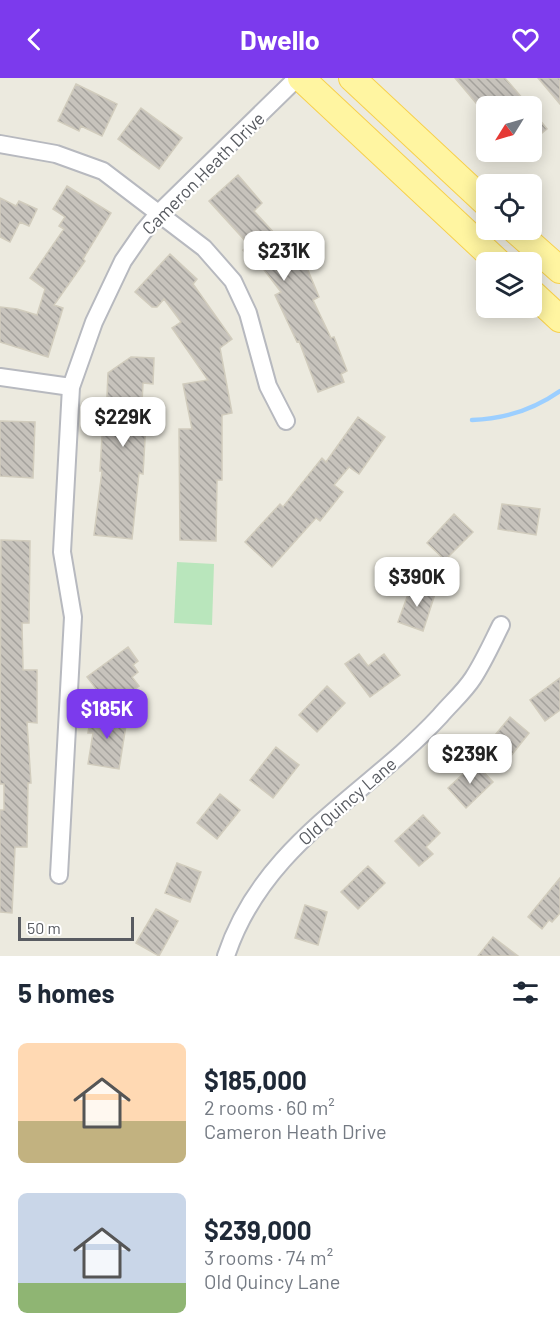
<!DOCTYPE html>
<meta charset="utf-8">
<style>
body{margin:0;font-family:Barlow,sans-serif;background:#f6f6f7;color:#1f2937;height:100vh;display:flex;flex-direction:column;font-size:22px;white-space:nowrap}
*{box-sizing:border-box;margin:0}
p{font-size:20px;color:#747a83}
.icon{flex:none;width:33px;height:33px;fill:none;stroke:currentColor;stroke-width:2;stroke-linecap:round;stroke-linejoin:round}
.map{position:relative;height:878px;overflow:hidden}
.details{display:flex;flex-direction:column;background:#fff;flex:1}
.details>*{flex:none}
.needle{width:39px;rotate:233deg}
.controls{position:absolute;left:476px;top:18px;display:grid;gap:12px}
.controls a{display:grid;place-items:center;width:66px;height:66px;border-radius:9px;background:#fff;box-shadow:0 3px 15px #0003;font-size:30px}
.scale{position:absolute;left:18px;bottom:15px;width:116px;box-sizing:border-box;padding-left:6px;border:3px solid #585b61;border-top:0;font-size:16px;line-height:21px;white-space:nowrap;color:#585b61;-webkit-text-stroke:4px #fff;paint-order:stroke}
.price{position:absolute;translate:-50% -51px;padding:0 14px;border-radius:12px;background:#fff;color:#222;font-size:20px;line-height:39px;filter:drop-shadow(0 2px 3px #0008)}
.price::after{content:'';position:absolute;left:50%;top:36px;width:18px;height:14px;margin-left:-9px;background:inherit;clip-path:polygon(0 0,100% 0,50% 100%)}
.price.current{background:#7c3aed;color:#fff}
ul{padding:0;list-style:none}
li{display:flex;align-items:center;gap:18px;height:150px;padding:0 18px}
li span{display:grid;place-items:center;flex:none;width:168px;height:120px;border-radius:9px;color:#555}
li>.icon{margin-inline-start:auto}
span .icon{width:72px;height:72px;fill:#fffc;stroke-width:1}
li b{font-size:26px}
h2{display:flex;justify-content:space-between;align-items:center;height:72px;padding:0 18px;font-size:26px}
header{display:flex;justify-content:space-between;align-items:center;height:78px;padding:0 18px;background:#7c3aed;color:#fff;font-size:27px;font-weight:700}
.map>svg:first-child{display:block}
.green{fill:#b9e6bc}
.lines{fill:none;stroke-linecap:round;stroke-linejoin:round}
.stream{stroke:#9ccfff;stroke-width:4.5}
.building{fill:url(#building-back-hatch);stroke:#d1ccbd;stroke-width:1.5}
.minor-casing{stroke:#b7b9bf;stroke-width:20}
.primary-casing{stroke:#f7d04d;stroke-width:28}
.minor{stroke:#fff;stroke-width:16}
.primary{stroke:#fff5a1;stroke-width:26}
.labels{text-anchor:middle;dominant-baseline:central;stroke-width:4.5;stroke-linejoin:round;paint-order:stroke}
.street-label{font-size:18px;fill:#585b61;stroke:#fff}
</style>
<header><svg class="icon" aria-label="back" viewBox="0 0 24 24"><path d="M15 5l-7 7 7 7"/></svg>Dwello<svg class="icon" aria-label="heart" viewBox="0 0 24 24"><path d="M12 20l-8-8c-3-5 5-10 8-4 3-6 11-1 8 4z"/></svg></header>
<div class="map">
<svg width="560" height="878" viewBox="0 0 560 878">
<defs>
<pattern id="building-back-hatch" width="6" height="6" patternUnits="userSpaceOnUse" patternTransform="scale(1.5)"><rect width="6" height="6" fill="#c7c3bc"/><path d="M-1 5l2 2M0 0l6 6M5-1l2 2" fill="none" stroke="#a4a19c"/></pattern>
</defs>
<rect width="100%" height="100%" fill="#eceadf"/>
<path class="green" d="M 177,484 L 214,486 L 212,547 L 174,545 Z"/>
<g class="lines">
<path class="stream" d="M 472,342 C 505,341 533,332 560,313"/>
</g>
<path class="building" d="M 455,0 L 505,0 L 529,28 L 486,28 L 486,37 Z
M 538,0 L 560,0 L 560,26 Z
M 76,6 L 117,26 L 102,58 L 81,48 L 79,53 L 58,43 Z
M 141,30 L 182,60 L 159,91 L 118,61 Z
M 531,31 L 547,51 L 531,64 Z
M 238,97 L 262,125 L 254,133 L 276,157 L 280,155 L 307,190 L 319,219 L 313,222 L 331,260 L 334,259 L 347,293 L 341,296 L 344,304 L 318,314 L 299,263 L 297,264 L 275,217 L 281,214 L 258,184 L 255,187 L 243,172 L 249,167 L 209,123 Z
M 67,108 L 111,135 L 83,181 L 85,183 L 54,227 L 63,230 L 48,279 L 0,264 L 0,229 L 17,231 L 37,237 L 45,211 L 30,200 L 64,151 L 59,148 L 65,139 L 53,131 Z
M 0,120 L 16,128 L 19,123 L 37,131 L 29,148 L 20,144 L 10,164 L 0,159 Z
M 170,176 L 197,201 L 193,206 L 232,261 L 220,270 L 232,335 L 222,337 L 222,402 L 217,402 L 216,463 L 180,462 L 179,351 L 192,351 L 183,306 L 208,302 L 172,250 L 181,244 L 164,221 L 157,229 L 152,229 L 135,214 Z
M 131,279 L 154,280 L 153,306 L 143,305 L 141,343 L 146,344 L 143,396 L 139,395 L 132,461 L 94,457 L 102,393 L 100,393 L 103,341 L 106,341 L 108,295 Z
M 358,339 L 385,359 L 359,396 L 349,389 L 334,407 L 343,414 L 320,443 L 316,440 L 272,489 L 245,464 L 280,426 L 283,429 L 322,380 L 326,384 Z
M 0,343 L 35,344 L 33,400 L 0,398 Z
M 502,426 L 540,431 L 536,457 L 498,451 Z
M 454,436 L 473,454 L 445,482 L 427,465 Z
M 1,462 L 30,463 L 29,545 L 22,545 L 23,592 L 37,592 L 37,645 L 27,644 L 31,705 L 28,705 L 27,769 L 15,769 L 12,835 L 0,834 L 0,732 L 4,732 L 4,706 L 0,706 Z
M 411,508 L 435,516 L 423,553 L 398,544 Z
M 128,569 L 138,583 L 133,587 L 138,594 L 132,599 L 139,608 L 110,629 L 87,599 Z
M 359,576 L 368,588 L 384,576 L 400,597 L 370,619 L 345,586 Z
M 560,600 L 560,632 L 545,643 L 530,622 Z
M 327,608 L 345,625 L 317,654 L 299,637 Z
M 91,635 L 127,641 L 119,691 L 88,686 L 93,655 L 88,655 Z
M 510,639 L 529,655 L 506,684 L 486,668 Z
M 276,669 L 299,687 L 273,720 L 250,702 Z
M 475,685 L 493,704 L 466,730 L 448,710 Z
M 220,716 L 240,732 L 217,761 L 197,745 Z
M 423,737 L 440,755 L 426,769 L 433,776 L 419,788 L 395,763 Z
M 177,785 L 201,794 L 190,824 L 165,815 Z
M 368,788 L 385,805 L 358,831 L 341,814 Z
M 560,800 L 560,835 L 552,844 L 549,842 L 542,851 L 528,839 Z
M 305,827 L 327,834 L 318,867 L 295,860 Z
M 156,831 L 178,843 L 159,878 L 136,865 Z
M 493,859 L 518,878 L 478,878 Z"/>
<g class="lines">
<defs>
<path id="minor" d="M 0,66 L 56,76 L 103,93 L 204,170 L 233,203 L 248,235 L 268,308 L 286,343
M 0,299 L 71,309
M 59,797 L 73,539 L 62,474 L 71,309 L 94,244 L 123,183 L 143,154 L 159,135 L 297,0
M 226,878 C 263,766 365,719 440,638 C 451,625 464,614 473,600 C 484,583 492,565 501,547"/>
<path id="primary" d="M 301,0 L 498,184
M 352,0 L 486,125
M 515,152 L 560,192
M 531,214 L 560,241"/>
</defs>
<use href="#minor" class="minor-casing"/>
<use href="#primary" class="primary-casing"/>
<use href="#minor" class="minor"/>
<use href="#primary" class="primary"/>
</g>
<g class="labels">
<g class="street-label">
<text transform="translate(203 95) rotate(-45)">Cameron Heath Drive</text>
<text transform="translate(347 723) rotate(-41)">Old Quincy Lane</text>
</g>
</g>
</svg>
<div class="controls">
<a><svg class="needle" viewBox="-14 -14 28 28"><path d="M0-13l5 13h-10z" fill="#e53935"/><path d="M0 13l5-13h-10z" fill="#747a83"/></svg></a>
<a><svg class="icon" aria-label="locate" viewBox="0 0 24 24"><circle cx="12" cy="12" r="6"/><path d="M12 2v4M12 18v4M2 12h4M18 12h4"/></svg></a>
<a><svg class="icon" aria-label="layers" viewBox="0 0 24 24"><path d="M12 4l9 5-9 5-9-5zM3 14l9 5 9-5"/></svg></a>
</div>
<div class="scale">50 m</div>
<b class="price" style="left:284px;top:204px">$231K</b>
<b class="price" style="left:123px;top:370px">$229K</b>
<b class="price" style="left:417px;top:530px">$390K</b>
<b class="price current" style="left:107px;top:662px">$185K</b>
<b class="price" style="left:470px;top:707px">$239K</b>
</div>
<section class="details">
<h2>5 homes<svg class="icon" aria-label="filters" viewBox="0 0 24 24"><path d="M4 7h16M4 17h16"/><circle cx="9" cy="7" r="2"/><circle cx="15" cy="17" r="2"/></svg></h2>
<ul>
<li><span style="background:linear-gradient(#ffd9b3 65%,#c2b280 0)"><svg class="icon" aria-label="home" viewBox="0 0 24 24"><path d="M3 11l9-7 9 7M6 9v11h12V9"/></svg></span><div><b>$185,000</b><p>2 rooms · 60 m²</p><p>Cameron Heath Drive</p></div></li>
<li><span style="background:linear-gradient(#c9d6e8 75%,#8fb573 0)"><svg class="icon" aria-label="home" viewBox="0 0 24 24"><path d="M3 11l9-7 9 7M6 9v11h12V9"/></svg></span><div><b>$239,000</b><p>3 rooms · 74 m²</p><p>Old Quincy Lane</p></div></li>
</ul>
</section>
